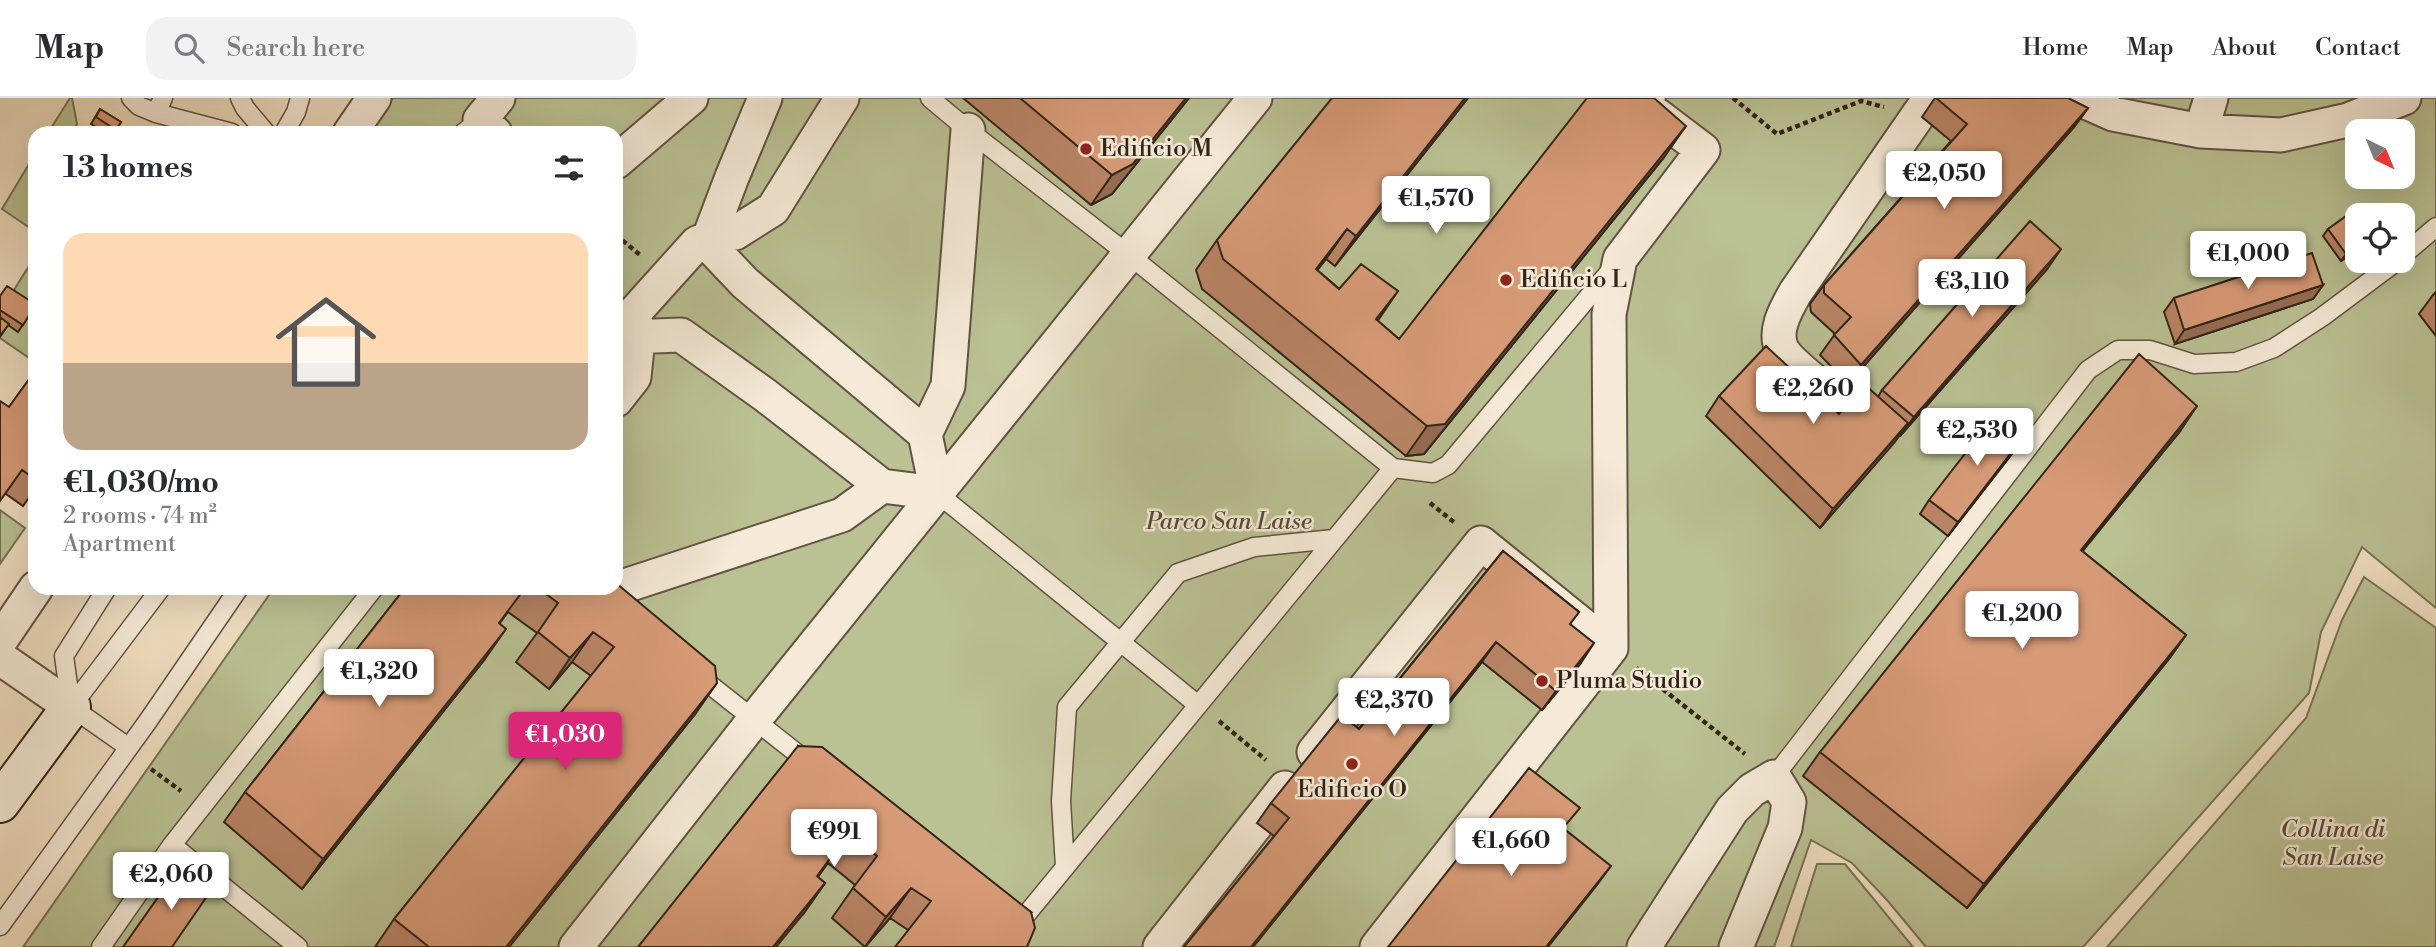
<!DOCTYPE html>
<meta charset="utf-8">
<style>
body{margin:0;font-family:"Libre Bodoni",serif;background:#f2f2f3;color:#2b2b33;height:100vh;display:flex;flex-direction:column;font-size:26px;white-space:nowrap}
*{box-sizing:border-box;margin:0}
p{font-size:23px;color:#7c7c81}
.icon{flex:none;width:38px;height:38px;fill:none;stroke:currentColor;stroke-width:2;stroke-linecap:round;stroke-linejoin:round}
.map{position:relative;flex:1;overflow:hidden}
.details{position:absolute;left:28px;top:28px;width:595px;height:469px;display:flex;flex-direction:column;background:#fff;border-radius:21px;box-shadow:0 7px 28px #0002}
.details>*{flex:none}
.needle{width:46px;rotate:137deg}
.fabs{position:absolute;left:2345px;top:21px;display:grid;gap:14px}
.fabs a{display:grid;place-items:center;width:70px;height:70px;border-radius:14px;background:#fff;box-shadow:0 7px 28px #0002;font-size:35px}
.price{position:absolute;translate:-50% -60px;padding:0 16px;border-radius:7px;background:#fff;color:#222;font-size:23px;line-height:46px;filter:drop-shadow(0 2px 4px #0008)}
.price::after{content:'';position:absolute;left:50%;top:42px;width:21px;height:16px;margin-left:-10px;background:inherit;clip-path:polygon(0 0,100% 0,50% 100%)}
.price.active{background:#db2777;color:#fff}
ul{padding:0;list-style:none}
li{display:grid;align-content:center;gap:14px;height:371px;padding:0 35px}
li+li{border-top:2px solid #e1e1e2}
li span{display:grid;place-items:center;height:217px;border-radius:21px;color:#555}
li>.icon{margin-inline-start:auto}
span .icon{width:126px;height:126px;fill:#fffc;stroke-width:1}
li b{font-size:30px}
h2{display:flex;justify-content:space-between;align-items:center;height:84px;padding:0 35px;font-size:30px}
header{display:flex;align-items:center;gap:42px;box-sizing:border-box;height:98px;padding:0 35px;background:#fff;border-bottom:2px solid #e1e1e2}
header strong{font-size:33px}
nav{display:flex;gap:38px;margin-inline-start:auto;font-size:24px}
.search{width:490px;height:63px;background:#f2f2f3;display:flex;align-items:center;gap:18px;box-sizing:border-box;padding:0 24px;border-radius:21px;color:#7c7c81;font-size:26px}
.map>svg:first-child{display:block}
.green{fill:#bac193;stroke:#767256;stroke-width:2;fill-rule:evenodd}
.lines{fill:none;stroke-linecap:round;stroke-linejoin:round}
.lane-casing{stroke:#625243;stroke-width:21}
.street-casing{stroke:#625243;stroke-width:37}
.secondary-casing{stroke:#332419;stroke-width:42}
.path{stroke:#332419;stroke-width:4.5;stroke-dasharray:5 3.5;stroke-linecap:butt}
.lane{stroke:#f5ead7;stroke-width:18}
.street{stroke:#f5ead7;stroke-width:33}
.secondary{stroke:#f5ead7;stroke-width:38}
.wall{fill:#b88465;stroke:#332419;stroke-width:2}
.shaded-wall{fill:#966c53;stroke:#332419;stroke-width:2}
.building{fill:#d69a76;stroke:#332419;stroke-width:2}
.poi-dot{fill:#8f2418;stroke:#f5ead7;stroke-width:2.5}
.labels{text-anchor:middle;dominant-baseline:central;stroke-width:5;stroke-linejoin:round;paint-order:stroke}
.poi-label{font-size:24px;fill:#332419;stroke:#f5ead7;text-anchor:start}
.park-label{font-size:24px;font-style:italic;fill:#554b38;stroke:#f5ead7}
</style>
<header>
<strong>Map</strong>
<div class="search"><svg class="icon" aria-label="search" viewBox="0 0 24 24"><circle cx="10" cy="10" r="6"/><path d="M15 15l6 6"/></svg>Search here</div>
<nav><a>Home</a><a>Map</a><a>About</a><a>Contact</a></nav>
</header>
<div class="map">
<svg width="2436" height="849" viewBox="0 0 2436 849">
<rect width="100%" height="100%" fill="#f0dec1"/>
<filter id="stains"><feTurbulence type="fractalNoise" baseFrequency=".00286" numOctaves="4"/><feColorMatrix values="0 0 0 0 .2 0 0 0 0 .09 0 0 0 0 .02 0 0 0 .5 -.17"/></filter>
<radialGradient id="worn" r=".72"><stop offset=".6" stop-color="#630" stop-opacity="0"/><stop offset="1" stop-color="#630" stop-opacity=".3"/></radialGradient>
<path class="green" d="M 70,0 L 72,0 L 77,26 L 73,35 L 48,35 Z
M 393,0 L 2436,0 L 2436,510 L 2362,449 L 2321,534 L 2309,595 L 2083,849 L 1926,849 L 1887,802 L 1852,765 L 1811,742 L 1774,849 L 23,849 L 274,490 L 616,490 L 616,35 L 367,35 ZM 2357,33 L 2403,33 L 2403,79 L 2357,79 ZM 2357,117 L 2403,117 L 2403,163 L 2357,163 Z
M 35,56 L 35,127 L 33,132 L 2,111 Z
M 35,159 L 35,264 L 0,240 C 0,207 18,186 35,159 Z
M 0,412 L 25,430 L 0,466 Z
M 2364,479 L 2436,530 L 2436,849 L 2107,849 L 2306,620 L 2342,522 Z
M 1817,766 L 1845,766 L 1913,849 L 1791,849 Z"/>
<g class="lines">
<defs>
<path id="lane" d="M 131,0 L 139,8 L 156,15
M 163,0 L 156,15 L 232,35
M 240,0 L 245,10 L 266,35
M 930,0 L 968,32 L 1129,157 L 1393,370 L 1016,829
M 284,35 L 296,14 L 300,0
M 463,35 L 480,22
M 2403,157 L 2436,129
M 1393,370 L 1433,375 L 1448,367 L 1611,172
M 937,395 L 1198,607
M 695,575 L 813,668
M 71,609 L 161,490
M 71,609 L 64,558 L 107,490
M 71,609 L 128,649
M 1774,679 L 2088,272 L 2118,252 L 2150,252 L 2194,266 L 2236,264 L 2274,250 L 2322,219 L 2397,163
M 1065,769 L 1061,703 L 1067,609 L 1178,475 L 1254,449 L 1334,441
M 0,828 L 148,623 L 239,490
M 101,849 L 172,747
M 298,849 L 172,747 L 374,490"/>
<path id="street" d="M 2077,0 L 2113,16 L 2201,33 L 2281,37 L 2348,22 L 2404,0
M 2201,33 L 2211,0
M 350,35 L 374,0
M 495,35 L 480,22 L 498,0
M 616,64 L 691,0
M 616,246 L 628,239 L 681,237 L 765,297 L 882,388 L 937,395 L 925,336 L 745,185 L 707,145 L 732,79 L 765,0
M 1833,299 C 1822,289 1789,264 1783,253 C 1772,235 1786,211 1795,195 L 1930,0
M 616,302 L 634,279 L 638,240 L 634,215 L 697,145 L 709,140 L 735,135 L 773,111 L 842,0
M 925,336 L 948,288 L 968,32
M 600,496 L 842,417 L 882,388
M 0,543 L 36,490
M 0,560 L 71,609
M 1314,654 L 1481,445 L 1611,550
M 576,849 L 754,622 L 1255,0
M 1160,849 L 1285,690
M 1377,849 L 1611,550 L 1609,216 L 1620,161 L 1703,52 L 1649,11 L 1648,0
M 1644,849 L 1732,712 L 1752,692 L 1774,679 L 1789,704 L 1785,730 L 1736,849"/>
<path id="secondary" d="M 0,705 L 71,609"/>
</defs>
<use href="#lane" class="lane-casing"/>
<use href="#street" class="street-casing"/>
<use href="#secondary" class="secondary-casing"/>
<path class="path" d="M 1733,0 L 1777,36 L 1861,3 L 1884,9
M 616,137 L 640,157
M 1430,405 L 1455,425
M 1636,570 L 1745,656
M 1219,623 L 1266,662
M 151,671 L 181,693"/>
<use href="#lane" class="lane"/>
<use href="#street" class="street"/>
<use href="#secondary" class="secondary"/>
</g>
<path class="wall" d="M 963,0 L 1189,0 L 1112,96 L 1091,107 Z
M 1468,0 L 1335,168 L 1326,161 L 1317,172 L 1399,241 L 1665,58 L 1424,356 L 1406,358 L 1202,191 L 1196,172 L 1217,142 Z
M 1935,0 L 2068,0 L 2088,10 L 2074,29 L 1848,286 L 1820,257 L 1835,236 L 1811,214 L 1810,206 L 1824,187 L 1951,43 L 1922,19 Z
M 100,11 L 121,24 L 114,35 L 105,35 L 91,26 Z
M 2357,117 L 2357,151 L 2341,163 L 2323,138 L 2328,131 Z
M 2048,170 L 1900,338 L 1899,338 L 1820,430 L 1706,318 L 1719,298 L 1839,316 L 1878,299 L 1882,292 Z
M 2323,187 L 2313,201 L 2175,246 L 2164,214 L 2174,200 Z
M 2436,194 L 2436,238 L 2419,216 L 2433,197 Z
M 0,198 L 35,208 L 18,234 L 8,227 L 0,239 Z
M 35,273 L 35,391 L 23,408 L 6,396 L 9,309 Z
M 2181,332 L 2082,453 L 2186,537 L 2169,561 L 1967,810 L 1803,678 L 1820,654 Z
M 2015,352 L 1948,438 L 1920,416 L 1929,402 Z
M 1503,453 L 1579,514 L 1570,526 L 1581,565 L 1542,612 L 1482,564 L 1253,849 L 1184,849 L 1274,738 L 1257,725 L 1271,705 L 1359,631 Z
M 405,490 L 616,490 L 696,615 L 509,849 L 375,849 L 394,821 L 591,578 L 572,564 L 549,591 L 516,564 L 537,535 L 508,514 L 500,525 L 485,561 L 302,791 L 224,724 L 245,694 Z
M 798,648 L 1031,814 L 908,832 L 890,820 L 865,849 L 832,820 L 855,787 L 828,765 L 818,779 L 825,785 L 804,815 Z"/>
<path class="shaded-wall" d="M 1186,0 L 1189,0 L 1112,96 L 1091,107 L 1112,77 Z
M 1465,0 L 1468,0 L 1335,168 L 1356,138 Z
M 2088,10 L 2074,29 L 1848,286 L 1861,267 Z
M 1686,28 L 1665,58 L 1424,356 L 1406,358 L 1427,328 Z
M 1347,131 L 1326,161 L 1295,201 L 1316,171 Z
M 2357,147 L 2357,151 L 2341,163 L 2346,156 Z
M 2061,151 L 2048,170 L 1900,338 L 1914,319 Z
M 2323,187 L 2313,201 L 2175,246 L 2184,232 Z
M 1398,193 L 1377,224 L 1376,221 Z
M 2197,308 L 2181,332 L 2064,476 L 2081,452 Z
M 1908,325 L 1895,344 L 1820,430 L 1833,411 Z
M 2024,338 L 2015,352 L 1948,438 L 1958,424 Z
M 506,531 L 485,561 L 302,791 L 323,761 Z
M 593,534 L 572,564 L 549,591 L 570,560 Z
M 2186,537 L 2169,561 L 1967,810 L 1984,786 Z
M 1496,544 L 1482,564 L 1253,849 L 1251,849 Z
M 1594,545 L 1581,565 L 1542,612 L 1556,593 Z
M 717,585 L 696,615 L 509,849 L 506,849 Z
M 1611,768 L 1597,787 L 1548,849 L 1546,849 Z
M 825,785 L 804,815 L 776,849 L 773,849 Z
M 911,790 L 890,820 L 865,849 L 886,819 Z"/>
<path class="building" d="M 1020,0 L 1186,0 L 1133,66 L 1112,77 Z
M 1332,0 L 1465,0 L 1356,138 L 1347,131 L 1316,171 L 1339,191 L 1361,166 L 1398,193 L 1376,221 L 1399,241 L 1587,0 L 1654,0 L 1686,28 L 1445,326 L 1427,328 L 1223,161 L 1217,142 Z
M 1936,0 L 2068,0 L 2088,10 L 1861,267 L 1834,237 L 1851,219 L 1824,195 L 1824,187 L 1967,26 Z
M 100,11 L 121,24 L 116,32 L 96,19 Z
M 2360,108 L 2366,117 L 2357,117 L 2357,147 L 2346,156 L 2328,131 Z
M 2030,123 L 2061,151 L 1914,319 L 1882,292 Z
M 2312,155 L 2323,187 L 2184,232 L 2174,200 Z
M 7,188 L 35,206 L 35,208 L 23,227 L 0,212 L 0,198 Z
M 0,219 L 9,226 L 0,238 Z
M 1766,248 L 1839,316 L 1865,287 L 1908,325 L 1833,411 L 1719,298 Z
M 2139,256 L 2197,308 L 2081,452 L 2186,537 L 1984,786 L 1820,654 Z
M 35,273 L 35,381 L 22,372 L 0,403 L 0,303 L 9,309 Z
M 1996,316 L 2024,338 L 1958,424 L 1929,402 Z
M 1503,453 L 1579,514 L 1570,526 L 1594,545 L 1556,593 L 1496,544 L 1251,849 L 1184,849 L 1289,720 L 1271,705 L 1342,617 L 1359,631 Z
M 616,485 L 715,568 L 717,585 L 506,849 L 429,849 L 394,821 L 614,549 L 593,534 L 570,560 L 538,534 L 558,505 L 538,490 L 616,490 Z
M 405,490 L 525,490 L 499,525 L 506,531 L 323,761 L 245,694 Z
M 798,648 L 822,649 L 1031,814 L 1035,830 L 1027,849 L 895,849 L 931,803 L 911,790 L 886,819 L 853,790 L 877,758 L 849,735 L 817,778 L 825,785 L 773,849 L 638,849 Z
M 1529,670 L 1580,710 L 1563,730 L 1611,768 L 1546,849 L 1388,849 Z
M 180,768 L 212,791 L 172,849 L 123,849 Z"/>
<g class="poi-dot">
<circle cx="1086" cy="51" r="7"/>
<circle cx="1506" cy="182" r="7"/>
<circle cx="1542" cy="583" r="7"/>
<circle cx="1352" cy="666" r="7"/>
</g>
<g class="labels">
<g class="poi-label">
<text x="1100" y="51">Edificio M</text>
<text x="1520" y="182">Edificio L</text>
<text x="1556" y="583">Pluma Studio</text>
<text x="1352" y="692" text-anchor="middle">Edificio O</text>
</g>
<g class="park-label">
<text x="1229" y="424">Parco San Laise</text>
<text x="2333" y="732">Collina di<tspan x="2333" dy="28">San Laise</tspan></text>
</g>
</g>
<rect width="100%" height="100%" filter="url(#stains)"/>
<rect width="100%" height="100%" fill="url(#worn)"/>
</svg>
<div class="fabs">
<a><svg class="needle" viewBox="-14 -14 28 28"><path d="M0-13l5 13h-10z" fill="#e53935"/><path d="M0 13l5-13h-10z" fill="#7c7c81"/></svg></a>
<a><svg class="icon" aria-label="locate" viewBox="0 0 24 24"><circle cx="12" cy="12" r="6"/><path d="M12 2v4M12 18v4M2 12h4M18 12h4"/></svg></a>
</div>
<b class="price" style="left:1944px;top:113px">€2,050</b>
<b class="price" style="left:1436px;top:138px">€1,570</b>
<b class="price" style="left:2248px;top:193px">€1,000</b>
<b class="price" style="left:1972px;top:221px">€3,110</b>
<b class="price" style="left:1813px;top:328px">€2,260</b>
<b class="price" style="left:1977px;top:370px">€2,530</b>
<b class="price" style="left:2022px;top:553px">€1,200</b>
<b class="price" style="left:379px;top:611px">€1,320</b>
<b class="price" style="left:1394px;top:640px">€2,370</b>
<b class="price active" style="left:565px;top:674px">€1,030</b>
<b class="price" style="left:834px;top:771px">€991</b>
<b class="price" style="left:1511px;top:780px">€1,660</b>
<b class="price" style="left:171px;top:814px">€2,060</b>
<section class="details">
<h2>13 homes<svg class="icon" aria-label="filters" viewBox="0 0 24 24"><path d="M4 7h16M4 17h16"/><circle cx="9" cy="7" r="2"/><circle cx="15" cy="17" r="2"/></svg></h2>
<ul>
<li><span style="background:linear-gradient(#ffd9b3 60%,#b9a48a 0)"><svg class="icon" aria-label="home" viewBox="0 0 24 24"><path d="M3 11l9-7 9 7M6 9v11h12V9"/></svg></span><div><b>€1,030/mo</b><p>2 rooms · 74 m²</p><p>Apartment</p></div></li>
</ul>
</section>
</div>
